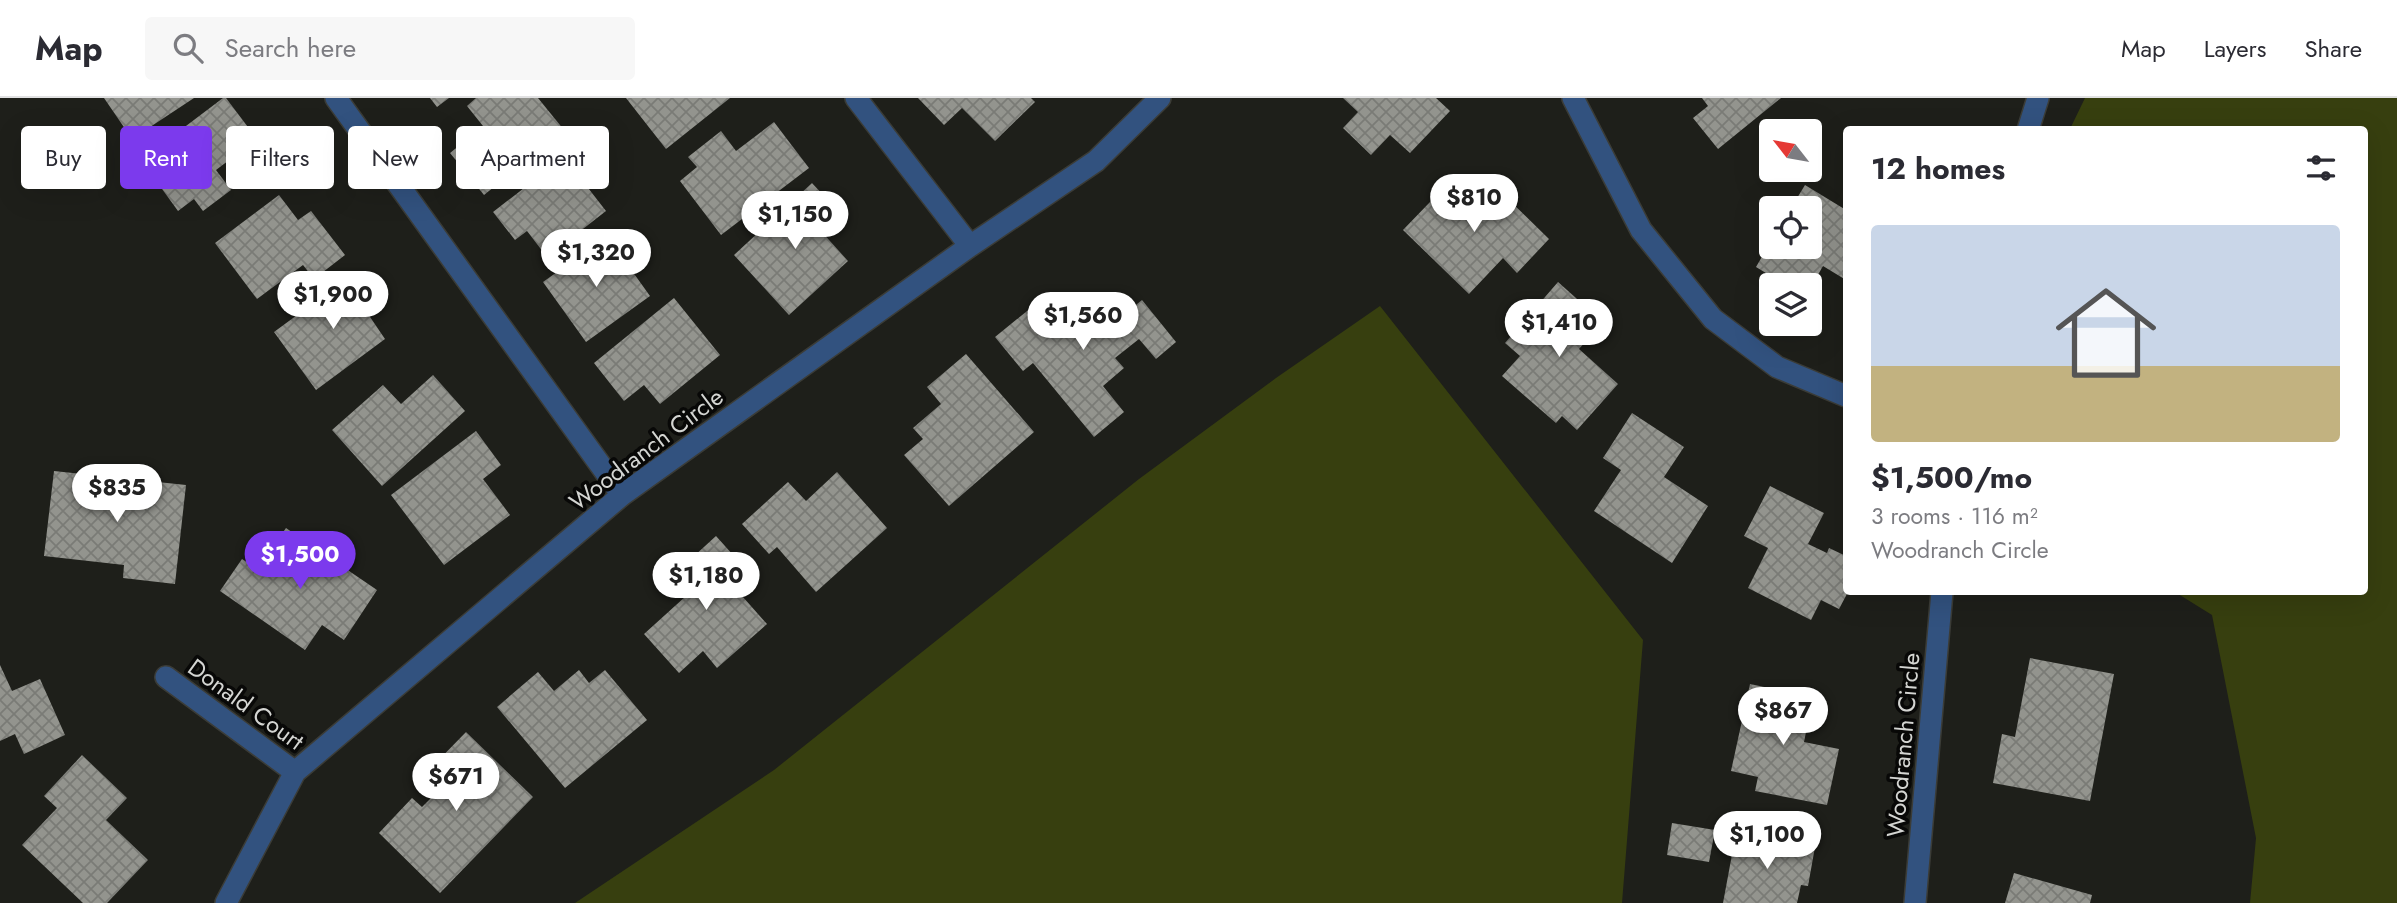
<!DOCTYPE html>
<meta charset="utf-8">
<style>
body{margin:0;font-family:Jost,sans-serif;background:#f7f7f7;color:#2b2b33;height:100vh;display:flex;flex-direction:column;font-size:26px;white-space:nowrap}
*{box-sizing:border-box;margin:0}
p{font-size:23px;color:#7c7c81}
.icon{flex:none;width:38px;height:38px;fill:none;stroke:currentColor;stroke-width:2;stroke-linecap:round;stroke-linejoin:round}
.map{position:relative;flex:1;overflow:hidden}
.panel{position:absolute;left:1843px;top:28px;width:525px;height:469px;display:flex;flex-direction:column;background:#fff;border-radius:7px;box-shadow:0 7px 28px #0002}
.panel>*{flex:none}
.guide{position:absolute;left:21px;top:28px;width:665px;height:63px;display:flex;gap:14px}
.needle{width:46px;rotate:301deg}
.tools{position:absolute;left:1759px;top:21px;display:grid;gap:14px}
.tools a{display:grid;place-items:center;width:63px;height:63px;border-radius:7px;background:#fff;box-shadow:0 7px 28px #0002;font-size:35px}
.price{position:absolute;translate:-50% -60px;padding:0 16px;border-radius:24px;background:#fff;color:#222;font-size:23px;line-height:46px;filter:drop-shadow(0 2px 4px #0008)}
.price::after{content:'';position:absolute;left:50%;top:42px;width:21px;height:16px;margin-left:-10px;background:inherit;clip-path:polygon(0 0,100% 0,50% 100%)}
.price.on{background:#7c3aed;color:#fff}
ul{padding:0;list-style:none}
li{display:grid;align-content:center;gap:14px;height:371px;padding:0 28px}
li span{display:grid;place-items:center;height:217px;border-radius:7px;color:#555}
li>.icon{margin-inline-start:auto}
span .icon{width:126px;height:126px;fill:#fffc;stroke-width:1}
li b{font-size:30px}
h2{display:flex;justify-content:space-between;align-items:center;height:84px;padding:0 28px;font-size:30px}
.chip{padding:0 24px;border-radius:7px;background:#fff;box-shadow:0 7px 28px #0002;font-size:24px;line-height:63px}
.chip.on{background:#7c3aed;color:#fff}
header{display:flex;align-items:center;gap:42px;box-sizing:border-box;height:98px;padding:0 35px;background:#fff;border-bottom:2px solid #e1e1e2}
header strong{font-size:33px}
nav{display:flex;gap:38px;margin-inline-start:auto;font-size:24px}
.search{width:490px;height:63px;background:#f7f7f7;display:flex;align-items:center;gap:18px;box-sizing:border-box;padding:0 24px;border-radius:7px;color:#7c7c81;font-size:26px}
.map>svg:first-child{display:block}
.green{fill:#373f0f}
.building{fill:url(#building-cross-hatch)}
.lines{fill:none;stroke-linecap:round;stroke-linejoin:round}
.street-casing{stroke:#3b3c37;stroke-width:24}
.street{stroke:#32527f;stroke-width:21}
.labels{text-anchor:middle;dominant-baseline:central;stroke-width:7;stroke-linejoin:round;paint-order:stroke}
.street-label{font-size:24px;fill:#d4d5d2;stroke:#080807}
</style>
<header>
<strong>Map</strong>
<div class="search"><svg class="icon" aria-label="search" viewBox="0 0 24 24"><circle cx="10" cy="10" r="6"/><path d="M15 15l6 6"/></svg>Search here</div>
<nav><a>Map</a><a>Layers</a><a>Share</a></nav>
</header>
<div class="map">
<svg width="2397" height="805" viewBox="0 0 2397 805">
<defs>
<pattern id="building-cross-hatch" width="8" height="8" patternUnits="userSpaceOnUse" patternTransform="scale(1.75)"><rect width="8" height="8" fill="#93948e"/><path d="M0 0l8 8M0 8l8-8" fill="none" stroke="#7a7b76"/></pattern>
</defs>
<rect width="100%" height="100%" fill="#1e1f1a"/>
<path class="green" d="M 2085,0 L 2397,0 L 2397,805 L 2250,805 L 2256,740 L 2212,517 L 2175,494 L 2364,494 L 2364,32 L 2070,31 Z
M 1380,208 L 1643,542 L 1622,805 L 575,805 L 774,672 L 1139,381 L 1276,280 Z"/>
<path class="building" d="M 104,0 L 194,0 L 132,41 Z
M 223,0 L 226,0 L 257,41 L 216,72 L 231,92 L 203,113 L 194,101 L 178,113 L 141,62 Z
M 430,0 L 449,0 L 437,9 Z
M 476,0 L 538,0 L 564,32 L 484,97 L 450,55 L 483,28 L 467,8 Z
M 626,0 L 730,0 L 666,51 Z
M 918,0 L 1031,0 L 1035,4 L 995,43 L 962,10 L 944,27 Z
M 1343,0 L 1436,0 L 1450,13 L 1410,55 L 1390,37 L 1371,57 L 1343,30 L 1358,14 Z
M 1702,0 L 1781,0 L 1718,51 L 1693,20 L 1708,8 Z
M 774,24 L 809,70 L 721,137 L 680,83 L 697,69 L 688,59 L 721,33 L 736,53 Z
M 564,59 L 606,113 L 547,159 L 527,133 L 515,142 L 493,114 Z
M 1457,76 L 1494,113 L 1507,100 L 1549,141 L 1517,175 L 1503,160 L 1469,196 L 1403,132 Z
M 812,85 L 840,115 L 820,132 L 848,163 L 789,217 L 734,157 Z
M 1805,87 L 1846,112 L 1846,182 L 1823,168 L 1810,191 L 1810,187 L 1786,187 L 1756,169 L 1771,143 L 1771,149 L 1810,149 L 1810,110 L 1791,110 Z
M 279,97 L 298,122 L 311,113 L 345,157 L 314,181 L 303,167 L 257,201 L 215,145 Z
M 607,138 L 650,198 L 586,244 L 543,184 Z
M 357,173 L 381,207 L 368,216 L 385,241 L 316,292 L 274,234 Z
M 1558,184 L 1603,224 L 1579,251 L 1618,286 L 1577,332 L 1562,318 L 1556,325 L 1502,278 L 1520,258 L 1505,245 Z
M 1093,196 L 1115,224 L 1142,202 L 1176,244 L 1156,261 L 1139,241 L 1115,260 L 1124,270 L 1103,288 L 1124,314 L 1094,339 L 1033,265 L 1023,273 L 995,239 L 1043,200 L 1061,222 Z
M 674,200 L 720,257 L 660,306 L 644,287 L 624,303 L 594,265 Z
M 966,256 L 1034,334 L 949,408 L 904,357 L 923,341 L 913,330 L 941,306 L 927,289 Z
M 433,277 L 465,313 L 382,388 L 332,332 L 383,287 L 401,306 Z
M 1632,315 L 1684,349 L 1664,379 L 1708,408 L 1672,465 L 1594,413 L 1621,372 L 1603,360 Z
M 476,333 L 501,367 L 483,381 L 510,417 L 444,467 L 391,397 Z
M 54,373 L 186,387 L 175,486 L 123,480 L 124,467 L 44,458 Z
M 837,374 L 887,430 L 816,494 L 777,449 L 769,456 L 742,426 L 788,384 L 806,403 Z
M 1770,388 L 1824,415 L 1808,446 L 1827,455 L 1829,450 L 1846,458 L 1846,494 L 1848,494 L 1839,511 L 1821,502 L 1811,522 L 1748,490 L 1768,450 L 1744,438 Z
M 286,430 L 377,492 L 344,542 L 322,527 L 305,552 L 220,493 L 242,461 L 257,471 Z
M 716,438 L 742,467 L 727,481 L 767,526 L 717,570 L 703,553 L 679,575 L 644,536 L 686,498 L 670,480 Z
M 2030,560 L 2114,576 L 2090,703 L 1993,685 L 2002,636 L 2015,639 Z
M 0,567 L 12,593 L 40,581 L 65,637 L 24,656 L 15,636 L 0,643 Z
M 579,572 L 589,585 L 605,572 L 647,622 L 565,690 L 497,609 L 538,574 L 554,593 Z
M 1750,586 L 1813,599 L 1804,644 L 1839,651 L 1827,707 L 1755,693 L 1758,679 L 1731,673 Z
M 466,634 L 533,699 L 440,795 L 379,735 L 412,700 L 422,709 L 441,690 L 426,675 Z
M 82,657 L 127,700 L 106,722 L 148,762 L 107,805 L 83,805 L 22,747 L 57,710 L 44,698 Z
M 1672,725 L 1715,732 L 1709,764 L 1667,757 Z
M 1736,735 L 1815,749 L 1808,788 L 1801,787 L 1797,805 L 1723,805 Z
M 2014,775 L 2092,797 L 2090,805 L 2005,805 Z"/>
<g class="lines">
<defs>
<path id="street" d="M 336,0 L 622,397
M 856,0 L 970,148
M 1573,0 L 1641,132 L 1713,221 L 1777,269 L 1846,298
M 2028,32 L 2038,0
M 166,579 L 295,674
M 226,805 L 295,674 L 622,397 L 970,148 L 1096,63 L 1160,0
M 1915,805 L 1942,494"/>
</defs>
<use href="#street" class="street-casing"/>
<use href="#street" class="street"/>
</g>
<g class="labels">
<g class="street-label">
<text transform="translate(646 351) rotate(-37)">Woodranch Circle</text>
<text transform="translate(246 606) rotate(36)">Donald Court</text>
<text transform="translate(1903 647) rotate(-85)">Woodranch Circle</text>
</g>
</g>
</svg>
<div class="tools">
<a><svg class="needle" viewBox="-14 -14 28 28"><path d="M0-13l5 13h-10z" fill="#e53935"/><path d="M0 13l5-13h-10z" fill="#7c7c81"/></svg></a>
<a><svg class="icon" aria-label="locate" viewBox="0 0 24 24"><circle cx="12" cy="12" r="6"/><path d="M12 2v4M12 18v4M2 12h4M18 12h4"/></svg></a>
<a><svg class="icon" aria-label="layers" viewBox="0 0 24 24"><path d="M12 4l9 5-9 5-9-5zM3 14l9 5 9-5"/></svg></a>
</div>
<b class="price" style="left:1474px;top:136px">$810</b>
<b class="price" style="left:795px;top:153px">$1,150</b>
<b class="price" style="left:596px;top:191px">$1,320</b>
<b class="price" style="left:333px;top:233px">$1,900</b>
<b class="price" style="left:1083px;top:254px">$1,560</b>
<b class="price" style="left:1559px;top:261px">$1,410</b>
<b class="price" style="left:117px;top:426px">$835</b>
<b class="price on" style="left:300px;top:493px">$1,500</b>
<b class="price" style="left:706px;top:514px">$1,180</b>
<b class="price" style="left:1783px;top:649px">$867</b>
<b class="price" style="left:456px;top:715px">$671</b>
<b class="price" style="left:1767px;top:773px">$1,100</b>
<div class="guide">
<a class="chip">Buy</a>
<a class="chip on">Rent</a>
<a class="chip">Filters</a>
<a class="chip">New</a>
<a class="chip">Apartment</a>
</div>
<section class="panel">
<h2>12 homes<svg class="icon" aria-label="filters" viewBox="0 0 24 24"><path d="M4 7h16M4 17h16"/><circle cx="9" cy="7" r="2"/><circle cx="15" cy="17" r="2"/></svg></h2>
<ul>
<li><span style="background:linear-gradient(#c9d6e8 65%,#c2b280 0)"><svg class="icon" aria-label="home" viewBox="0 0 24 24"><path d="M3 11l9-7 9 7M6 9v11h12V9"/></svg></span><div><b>$1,500/mo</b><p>3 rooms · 116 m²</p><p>Woodranch Circle</p></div></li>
</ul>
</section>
</div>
